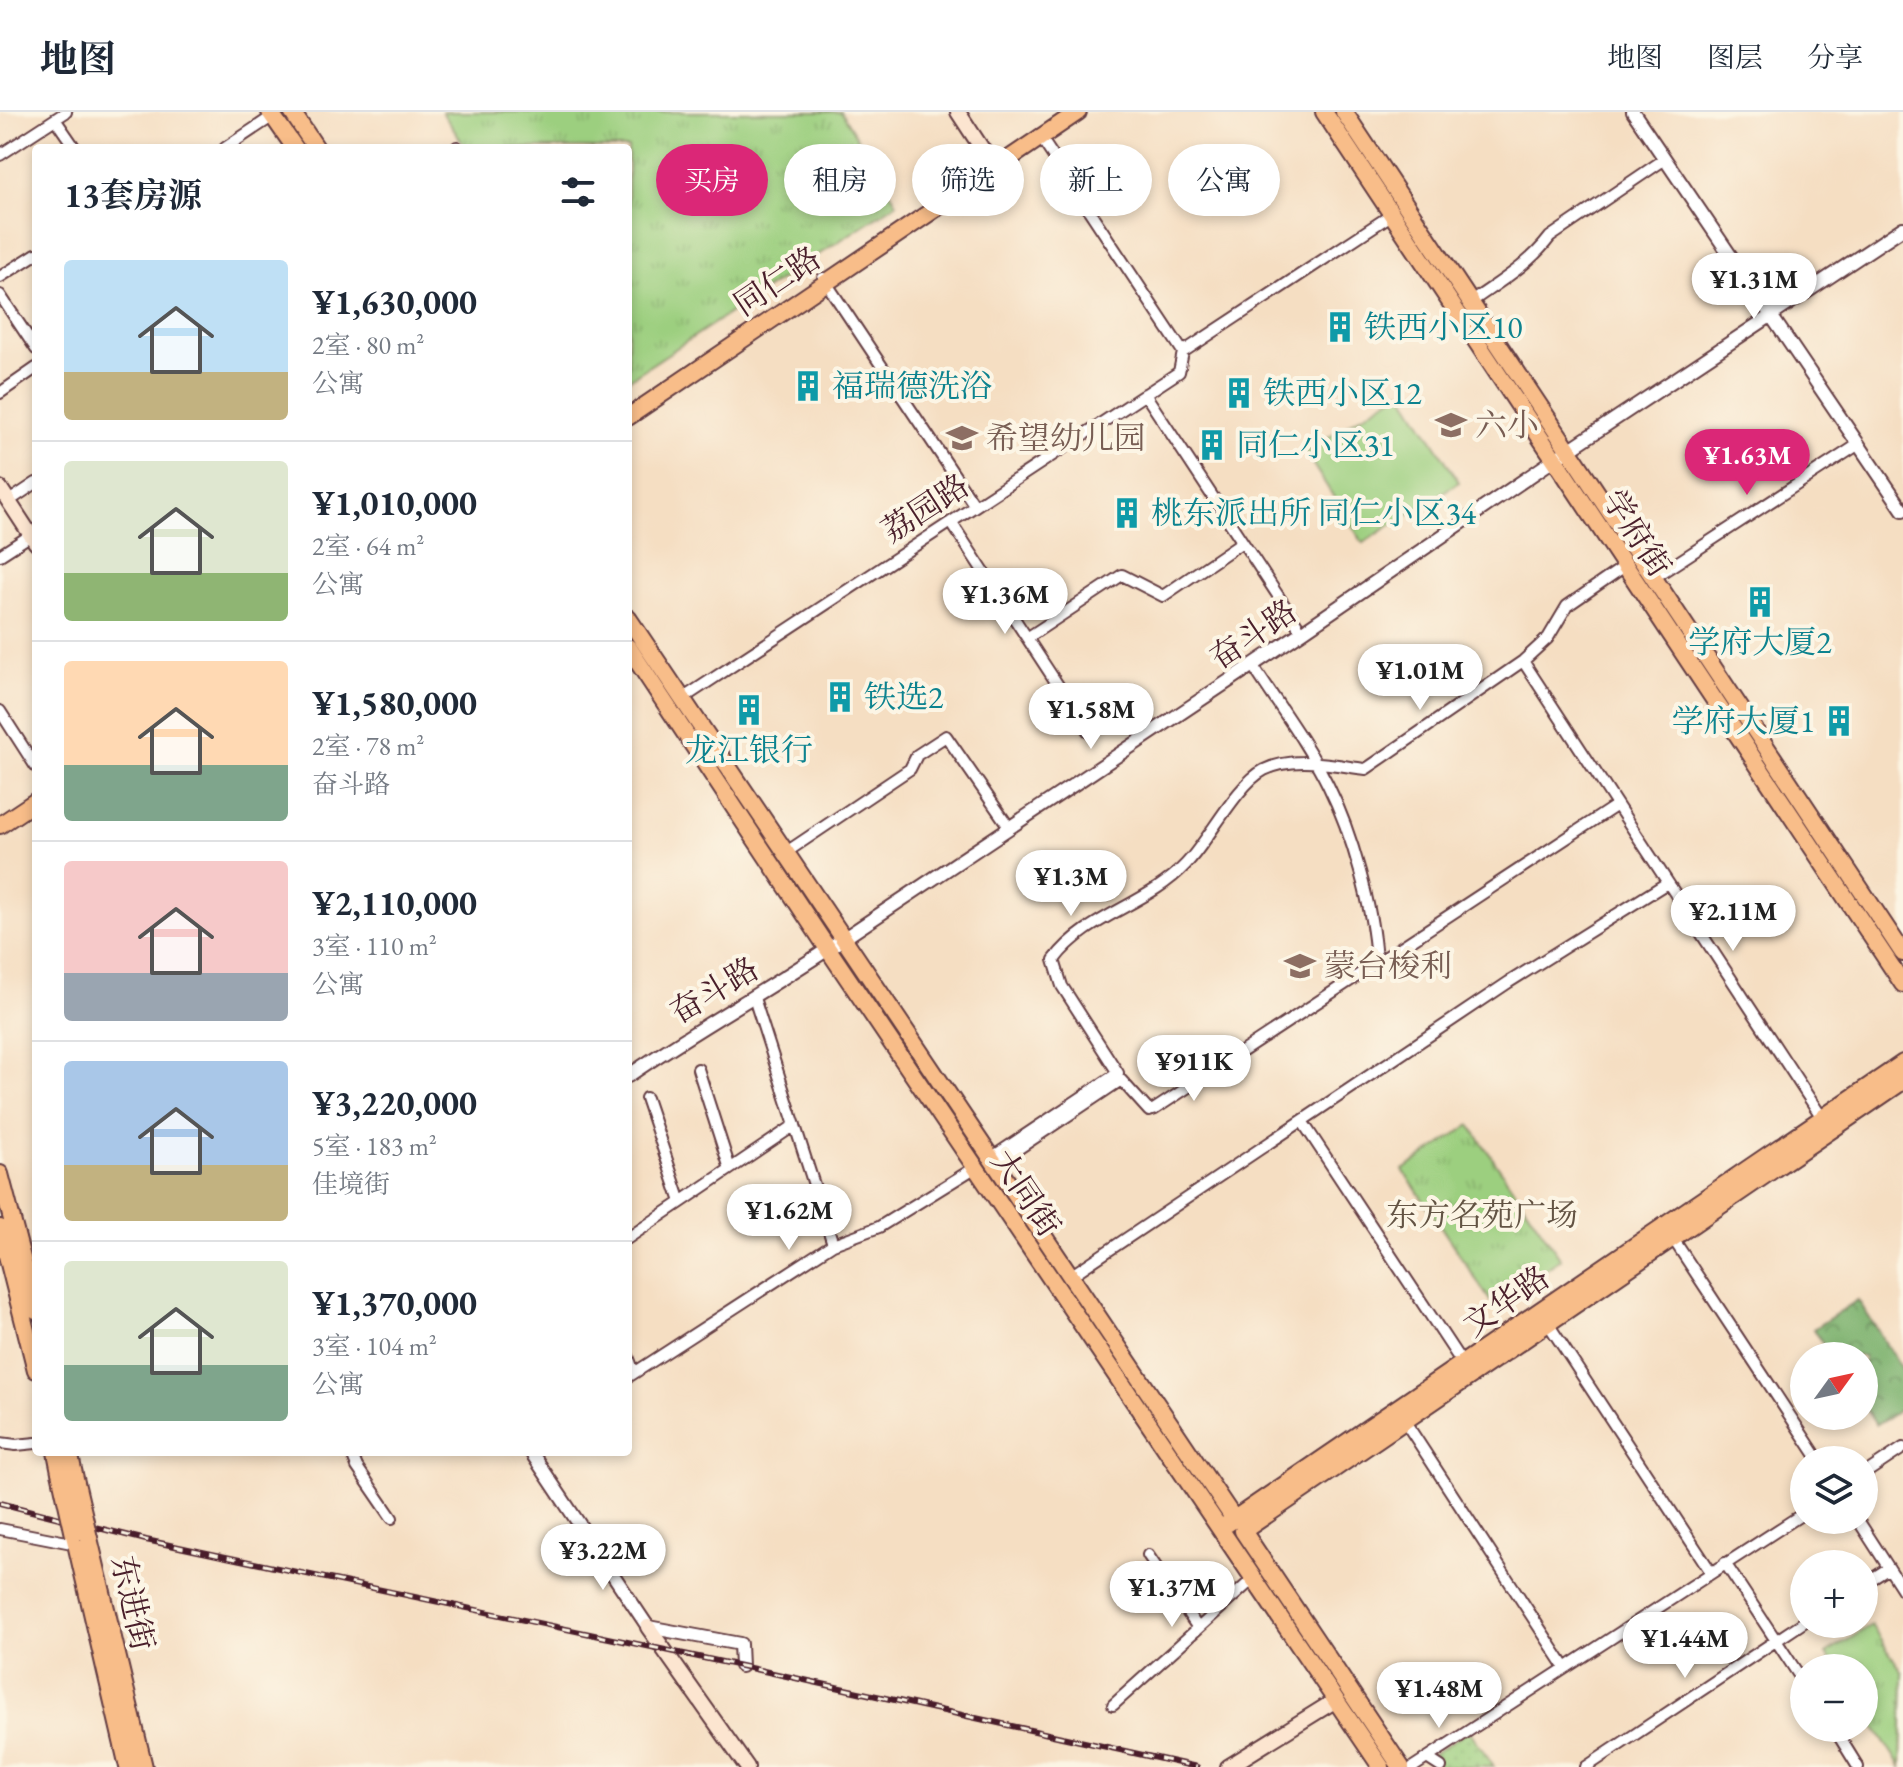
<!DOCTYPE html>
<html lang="zh">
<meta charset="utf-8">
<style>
body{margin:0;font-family:"EB Garamond","Noto Serif SC",serif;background:#f6f6f7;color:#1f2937;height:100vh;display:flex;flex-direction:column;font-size:30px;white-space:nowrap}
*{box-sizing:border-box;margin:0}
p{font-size:26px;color:#747a83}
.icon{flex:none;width:44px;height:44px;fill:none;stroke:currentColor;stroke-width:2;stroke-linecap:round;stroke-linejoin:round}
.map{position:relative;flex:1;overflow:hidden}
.sheet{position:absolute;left:32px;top:32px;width:600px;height:1312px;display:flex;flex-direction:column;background:#fff;border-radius:8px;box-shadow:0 4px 12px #0003}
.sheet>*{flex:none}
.guide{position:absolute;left:656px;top:32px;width:760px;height:72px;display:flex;gap:16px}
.needle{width:52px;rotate:57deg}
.tools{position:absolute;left:1790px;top:1230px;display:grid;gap:16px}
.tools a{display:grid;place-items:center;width:88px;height:88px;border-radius:50%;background:#fff;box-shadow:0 4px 12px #0003;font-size:40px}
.price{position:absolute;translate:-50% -68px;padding:0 18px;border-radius:28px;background:#fff;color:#222;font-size:26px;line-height:52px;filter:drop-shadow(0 2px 4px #0008)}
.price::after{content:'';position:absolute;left:50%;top:48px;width:24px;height:18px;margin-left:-12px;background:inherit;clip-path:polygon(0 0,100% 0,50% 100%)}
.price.current{background:#db2777;color:#fff}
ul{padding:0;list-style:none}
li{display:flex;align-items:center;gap:24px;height:200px;padding:0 32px}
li+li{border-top:2px solid #e0e1e3}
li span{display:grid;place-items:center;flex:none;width:224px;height:160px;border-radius:8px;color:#555}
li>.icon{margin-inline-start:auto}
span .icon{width:96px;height:96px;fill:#fffc;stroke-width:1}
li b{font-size:34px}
h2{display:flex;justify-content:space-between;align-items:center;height:96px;padding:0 32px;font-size:34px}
.tag{padding:0 28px;border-radius:36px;background:#fff;box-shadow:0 4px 12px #0003;font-size:28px;line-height:72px}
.tag.current{background:#db2777;color:#fff}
header{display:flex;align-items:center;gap:48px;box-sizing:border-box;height:112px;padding:0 40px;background:#fff;border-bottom:2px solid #e0e1e3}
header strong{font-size:38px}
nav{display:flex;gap:44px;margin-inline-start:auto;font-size:28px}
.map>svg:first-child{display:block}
.grass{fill:url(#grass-dots);stroke:#737755;stroke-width:2}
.forest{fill:url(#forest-crowns);stroke:#64684c;stroke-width:2}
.park{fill:url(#park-tufts);stroke:#737755;stroke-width:2}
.pitch{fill:#9ccf7f;stroke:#737755;stroke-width:2}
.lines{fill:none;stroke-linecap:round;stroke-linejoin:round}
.minor-casing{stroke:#643c42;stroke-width:14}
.tertiary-casing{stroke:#643c42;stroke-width:16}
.secondary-casing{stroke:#643c42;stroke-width:18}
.primary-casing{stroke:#643c42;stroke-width:20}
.minor{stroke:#fff;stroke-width:10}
.tertiary{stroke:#fff;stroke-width:12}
.secondary{stroke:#fce5d0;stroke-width:14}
.primary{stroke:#f8bd89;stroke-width:16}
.rail-casing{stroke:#4a1f2b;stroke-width:6}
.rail{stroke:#fcf5e5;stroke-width:3;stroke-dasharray:9;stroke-linecap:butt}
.primary-bridge-casing{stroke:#643c42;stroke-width:20;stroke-linecap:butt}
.primary-bridge{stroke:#f8bd89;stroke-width:16}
.labels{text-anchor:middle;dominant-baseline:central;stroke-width:8;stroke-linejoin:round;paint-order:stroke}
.street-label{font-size:32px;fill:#4a1f2b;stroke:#fcf5e5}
.culture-label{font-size:32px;fill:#0d838f;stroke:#fcf5e5;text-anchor:start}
.education-label{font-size:32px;fill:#785e54;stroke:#fcf5e5;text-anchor:start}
.park-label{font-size:32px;fill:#635444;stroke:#fcf5e5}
</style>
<header>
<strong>地图</strong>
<nav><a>地图</a><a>图层</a><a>分享</a></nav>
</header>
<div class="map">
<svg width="1903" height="1655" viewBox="0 0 1903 1655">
<defs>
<pattern id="grass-dots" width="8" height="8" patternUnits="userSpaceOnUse" patternTransform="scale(2)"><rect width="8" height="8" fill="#9ccf7f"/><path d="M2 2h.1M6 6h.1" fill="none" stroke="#88b16e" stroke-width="1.8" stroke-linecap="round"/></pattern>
<pattern id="forest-crowns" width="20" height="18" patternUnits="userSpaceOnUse" patternTransform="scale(2)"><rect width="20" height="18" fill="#7db26e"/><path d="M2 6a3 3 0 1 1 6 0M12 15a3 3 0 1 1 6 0" fill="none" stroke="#68905b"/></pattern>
<pattern id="park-tufts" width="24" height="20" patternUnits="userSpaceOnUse" patternTransform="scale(2)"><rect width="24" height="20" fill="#9ccf7f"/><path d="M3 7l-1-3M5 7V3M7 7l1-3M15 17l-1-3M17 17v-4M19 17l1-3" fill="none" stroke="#88b16e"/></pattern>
</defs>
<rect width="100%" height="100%" fill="#fcf5e5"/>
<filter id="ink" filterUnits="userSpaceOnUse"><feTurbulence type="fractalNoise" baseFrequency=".0125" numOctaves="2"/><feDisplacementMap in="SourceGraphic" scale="16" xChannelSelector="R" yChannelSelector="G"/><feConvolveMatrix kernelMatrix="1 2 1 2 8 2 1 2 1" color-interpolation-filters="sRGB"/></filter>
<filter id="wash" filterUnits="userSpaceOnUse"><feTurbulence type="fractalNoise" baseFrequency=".006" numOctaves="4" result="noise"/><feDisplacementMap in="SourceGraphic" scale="32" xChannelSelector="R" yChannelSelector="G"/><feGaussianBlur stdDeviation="1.8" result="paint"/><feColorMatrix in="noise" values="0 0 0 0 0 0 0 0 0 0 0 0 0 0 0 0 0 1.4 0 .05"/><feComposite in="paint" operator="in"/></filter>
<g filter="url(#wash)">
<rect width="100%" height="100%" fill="#f5dec2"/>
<path class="grass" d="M 1469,1618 L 1494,1655 L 1441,1655 L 1427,1646 Z"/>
<path class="forest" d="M 1858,1188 L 1903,1258 L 1903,1296 L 1876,1313 L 1864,1295 L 1864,1244 L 1831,1244 L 1813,1217 Z"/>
<path class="park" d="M 442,0 L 841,0 L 897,91 L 628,268 L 628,36 L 466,36 Z
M 1470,1013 L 1561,1147 L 1493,1193 L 1403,1058 Z
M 1871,1513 L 1903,1561 L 1901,1655 L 1864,1599 L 1864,1556 L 1836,1556 L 1826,1542 Z"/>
<path class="pitch" d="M 1401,279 L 1459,370 L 1363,431 L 1305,340 Z"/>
</g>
<g filter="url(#ink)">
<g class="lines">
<defs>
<path id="minor" d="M 55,7 L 75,36
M 1039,23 L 1183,240
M 457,35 L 457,36
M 225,36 L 273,4
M 0,43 L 66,0
M 0,165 L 36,142
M 823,166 L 975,394
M 0,183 L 36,237
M 1471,190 C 1499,170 1529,153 1550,125 L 1665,47
M 1183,240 L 1391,103
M 0,281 L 36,256
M 1145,282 L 1302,520
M 9,389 L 36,371
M 951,410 L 1088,619
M 0,443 L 31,423
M 1655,465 L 1859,332
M 1027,526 L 1122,463 L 1163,484 L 1242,430
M 1253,554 C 1278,593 1307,631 1328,673 C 1352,721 1373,796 1376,849
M 682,587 L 1179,260 L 1183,240
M 0,599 L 36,655
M 1617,693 L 1823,1007
M 785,741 L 910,657 L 917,643 L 946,624 L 1009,715
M 754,886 L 833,1132
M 698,957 L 730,1057
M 646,986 L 681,1090
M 1302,1009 L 1464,1254
M 991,1046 L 1118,961 L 1062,874 L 1054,848 C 1087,803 1148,793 1186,752 C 1209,728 1237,672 1264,658 C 1295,643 1332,653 1366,657 L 1523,549 L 1548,526 L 1567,494 L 1625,454
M 1000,1049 L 1121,968 L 1149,999 L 1155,997 L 1617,693 L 1523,549
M 1670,1122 L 1819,1348
M 628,1126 L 795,1013
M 1069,1165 L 1509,870 L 1667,771
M 1545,1207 L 1711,1460
M 628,1244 L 634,1261
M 628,1265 L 833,1132 L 879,1115 L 976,1055
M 1404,1308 L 1565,1555
M 0,1331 L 16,1333 L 36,1331
M 351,1340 L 357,1355 L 392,1406
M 1864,1362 L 1903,1336
M 1858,1408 L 1903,1478
M 0,1417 L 77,1432
M 1148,1443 L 1198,1516
M 1725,1451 L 1804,1571
M 1864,1472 L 1889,1456
M 1113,1593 L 1254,1466
M 1834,1616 L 1858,1655
M 1427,1646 L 1441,1655
M 1413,1655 L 1804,1401
M 1586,1655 L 1804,1510"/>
<path id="tertiary" d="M 1633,0 L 1903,398
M 628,964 C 693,919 762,881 828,837 L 1302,520 L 1555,347 L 1903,116
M 531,1340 L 648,1515 L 740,1532 L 741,1554"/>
<path id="secondary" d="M 958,0 L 994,55
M 0,376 L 36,431
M 648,1515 L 747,1655
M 1228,1655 L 1336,1588"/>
<path id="primary" d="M 270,0 L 295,36
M 292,0 L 316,36
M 1324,0 L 1903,872
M 1344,0 L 1903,841
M 628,305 L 1078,0
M 628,506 L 1234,1407
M 628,535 L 828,837 L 1381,1655
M 0,713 L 36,689
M 0,1062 L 36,1199
M 0,1116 L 36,1258
M 56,1340 L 60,1360
M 69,1340 L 74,1362
M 1227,1412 L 1903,951
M 74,1423 L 128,1655
M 89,1426 L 144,1655
M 1401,1655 L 1243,1419 L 1903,969"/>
</defs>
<use href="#minor" class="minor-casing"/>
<use href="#tertiary" class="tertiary-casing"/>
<use href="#secondary" class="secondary-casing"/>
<use href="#primary" class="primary-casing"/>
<use href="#minor" class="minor"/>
<use href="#tertiary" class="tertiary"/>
<use href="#secondary" class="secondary"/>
<use href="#primary" class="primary"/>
<defs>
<path id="rail" d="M 0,1391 L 146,1428 L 741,1554 L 1197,1655"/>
</defs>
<use href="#rail" class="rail-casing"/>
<use href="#rail" class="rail"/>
<defs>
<path id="primary-bridge" d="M 60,1360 L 74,1423
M 74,1362 L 89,1426"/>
</defs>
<use href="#primary-bridge" class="primary-bridge-casing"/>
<use href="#primary-bridge" class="primary-bridge"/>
</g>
</g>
<defs>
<symbol id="building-bare" viewBox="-9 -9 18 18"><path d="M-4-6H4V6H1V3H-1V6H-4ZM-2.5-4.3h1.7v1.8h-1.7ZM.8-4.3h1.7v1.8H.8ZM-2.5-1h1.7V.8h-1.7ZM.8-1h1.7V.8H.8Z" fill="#0f9aa8" stroke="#fcf5e5" stroke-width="2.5" paint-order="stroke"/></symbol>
<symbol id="school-bare" viewBox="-9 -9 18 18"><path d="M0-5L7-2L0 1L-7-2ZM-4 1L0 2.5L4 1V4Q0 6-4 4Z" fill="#8d6e63" stroke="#fcf5e5" stroke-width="2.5" paint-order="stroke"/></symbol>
</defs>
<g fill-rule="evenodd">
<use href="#building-bare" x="1318" y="193" width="44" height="44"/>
<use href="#building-bare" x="786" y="252" width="44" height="44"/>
<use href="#building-bare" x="1217" y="259" width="44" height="44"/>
<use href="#school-bare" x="1429" y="291" width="44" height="44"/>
<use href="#school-bare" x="940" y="304" width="44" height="44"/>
<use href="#building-bare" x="1190" y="311" width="44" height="44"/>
<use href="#building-bare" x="1105" y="379" width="44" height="44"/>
<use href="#building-bare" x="1738" y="468" width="44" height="44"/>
<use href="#building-bare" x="818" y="563" width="44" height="44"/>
<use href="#building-bare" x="727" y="576" width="44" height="44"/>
<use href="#building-bare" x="1817" y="587" width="44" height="44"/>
<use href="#school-bare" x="1278" y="832" width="44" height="44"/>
</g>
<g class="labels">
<g class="street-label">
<text transform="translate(777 169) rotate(-34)">同仁路</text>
<text transform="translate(925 396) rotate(-33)">荔园路</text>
<text transform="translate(1637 421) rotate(57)">学府街</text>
<text transform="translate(1253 522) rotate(-34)">奋斗路</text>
<text transform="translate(714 878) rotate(-31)">奋斗路</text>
<text transform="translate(1026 1081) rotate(56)">大同街</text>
<text transform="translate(1506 1189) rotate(-35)">文华路</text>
<text transform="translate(133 1491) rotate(77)">东进街</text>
</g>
<g class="culture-label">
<text x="1364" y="215">铁西小区10</text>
<text x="832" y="274">福瑞德洗浴</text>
<text x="1263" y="281">铁西小区12</text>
<text x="1236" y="333">同仁小区31</text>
<text x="1151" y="401">桃东派出所 同仁小区34</text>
<text x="1760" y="530" text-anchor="middle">学府大厦2</text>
<text x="864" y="585">铁选2</text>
<text x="1815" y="609" text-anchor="end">学府大厦1</text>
<text x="749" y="638" text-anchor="middle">龙江银行</text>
</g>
<g class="education-label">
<text x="1475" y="313">六小</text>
<text x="986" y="326">希望幼儿园</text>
<text x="1324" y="854">蒙台梭利</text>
</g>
<g class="park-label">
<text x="1482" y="1103">东方名苑广场</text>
</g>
</g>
</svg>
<div class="tools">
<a><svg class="needle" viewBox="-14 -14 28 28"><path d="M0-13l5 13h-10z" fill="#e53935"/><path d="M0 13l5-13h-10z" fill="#747a83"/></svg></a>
<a><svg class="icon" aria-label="layers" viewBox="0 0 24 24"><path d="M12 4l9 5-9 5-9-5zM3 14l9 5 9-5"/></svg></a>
<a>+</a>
<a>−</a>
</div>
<b class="price" style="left:1754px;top:209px">¥1.31M</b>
<b class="price current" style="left:1747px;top:385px">¥1.63M</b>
<b class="price" style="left:1005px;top:524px">¥1.36M</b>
<b class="price" style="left:1420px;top:600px">¥1.01M</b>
<b class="price" style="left:1091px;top:639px">¥1.58M</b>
<b class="price" style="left:1071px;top:806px">¥1.3M</b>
<b class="price" style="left:1733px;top:841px">¥2.11M</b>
<b class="price" style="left:1194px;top:991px">¥911K</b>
<b class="price" style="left:789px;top:1140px">¥1.62M</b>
<b class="price" style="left:603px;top:1480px">¥3.22M</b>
<b class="price" style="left:1172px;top:1517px">¥1.37M</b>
<b class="price" style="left:1685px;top:1568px">¥1.44M</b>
<b class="price" style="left:1439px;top:1618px">¥1.48M</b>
<div class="guide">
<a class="tag current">买房</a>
<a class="tag">租房</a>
<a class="tag">筛选</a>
<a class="tag">新上</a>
<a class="tag">公寓</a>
</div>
<section class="sheet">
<h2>13套房源<svg class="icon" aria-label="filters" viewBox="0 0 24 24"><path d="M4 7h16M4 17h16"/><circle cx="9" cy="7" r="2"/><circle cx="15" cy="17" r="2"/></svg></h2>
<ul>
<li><span style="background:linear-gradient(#bfe0f5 70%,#c2b280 0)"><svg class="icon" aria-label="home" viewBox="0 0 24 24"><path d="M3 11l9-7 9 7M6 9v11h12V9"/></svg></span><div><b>¥1,630,000</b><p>2室 · 80 m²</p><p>公寓</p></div></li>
<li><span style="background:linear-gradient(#dfe7d0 70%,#8fb573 0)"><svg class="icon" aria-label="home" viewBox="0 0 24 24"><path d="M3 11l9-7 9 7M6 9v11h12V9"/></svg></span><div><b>¥1,010,000</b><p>2室 · 64 m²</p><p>公寓</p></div></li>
<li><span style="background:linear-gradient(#ffd9b3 65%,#7fa58c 0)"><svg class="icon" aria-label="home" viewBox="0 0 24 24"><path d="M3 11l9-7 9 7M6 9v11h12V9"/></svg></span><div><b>¥1,580,000</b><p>2室 · 78 m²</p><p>奋斗路</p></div></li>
<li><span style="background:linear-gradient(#f6c9c9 70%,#9aa5b1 0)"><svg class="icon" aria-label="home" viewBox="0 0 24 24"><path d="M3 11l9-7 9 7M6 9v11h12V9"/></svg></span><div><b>¥2,110,000</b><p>3室 · 110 m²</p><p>公寓</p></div></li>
<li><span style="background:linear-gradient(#a9c7e8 65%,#c2b280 0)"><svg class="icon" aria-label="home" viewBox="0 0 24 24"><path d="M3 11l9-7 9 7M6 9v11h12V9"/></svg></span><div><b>¥3,220,000</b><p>5室 · 183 m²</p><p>佳境街</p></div></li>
<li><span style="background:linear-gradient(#dfe7d0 65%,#7fa58c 0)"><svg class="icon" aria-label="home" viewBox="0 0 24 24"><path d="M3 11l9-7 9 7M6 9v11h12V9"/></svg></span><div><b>¥1,370,000</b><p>3室 · 104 m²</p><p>公寓</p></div></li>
</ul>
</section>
</div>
